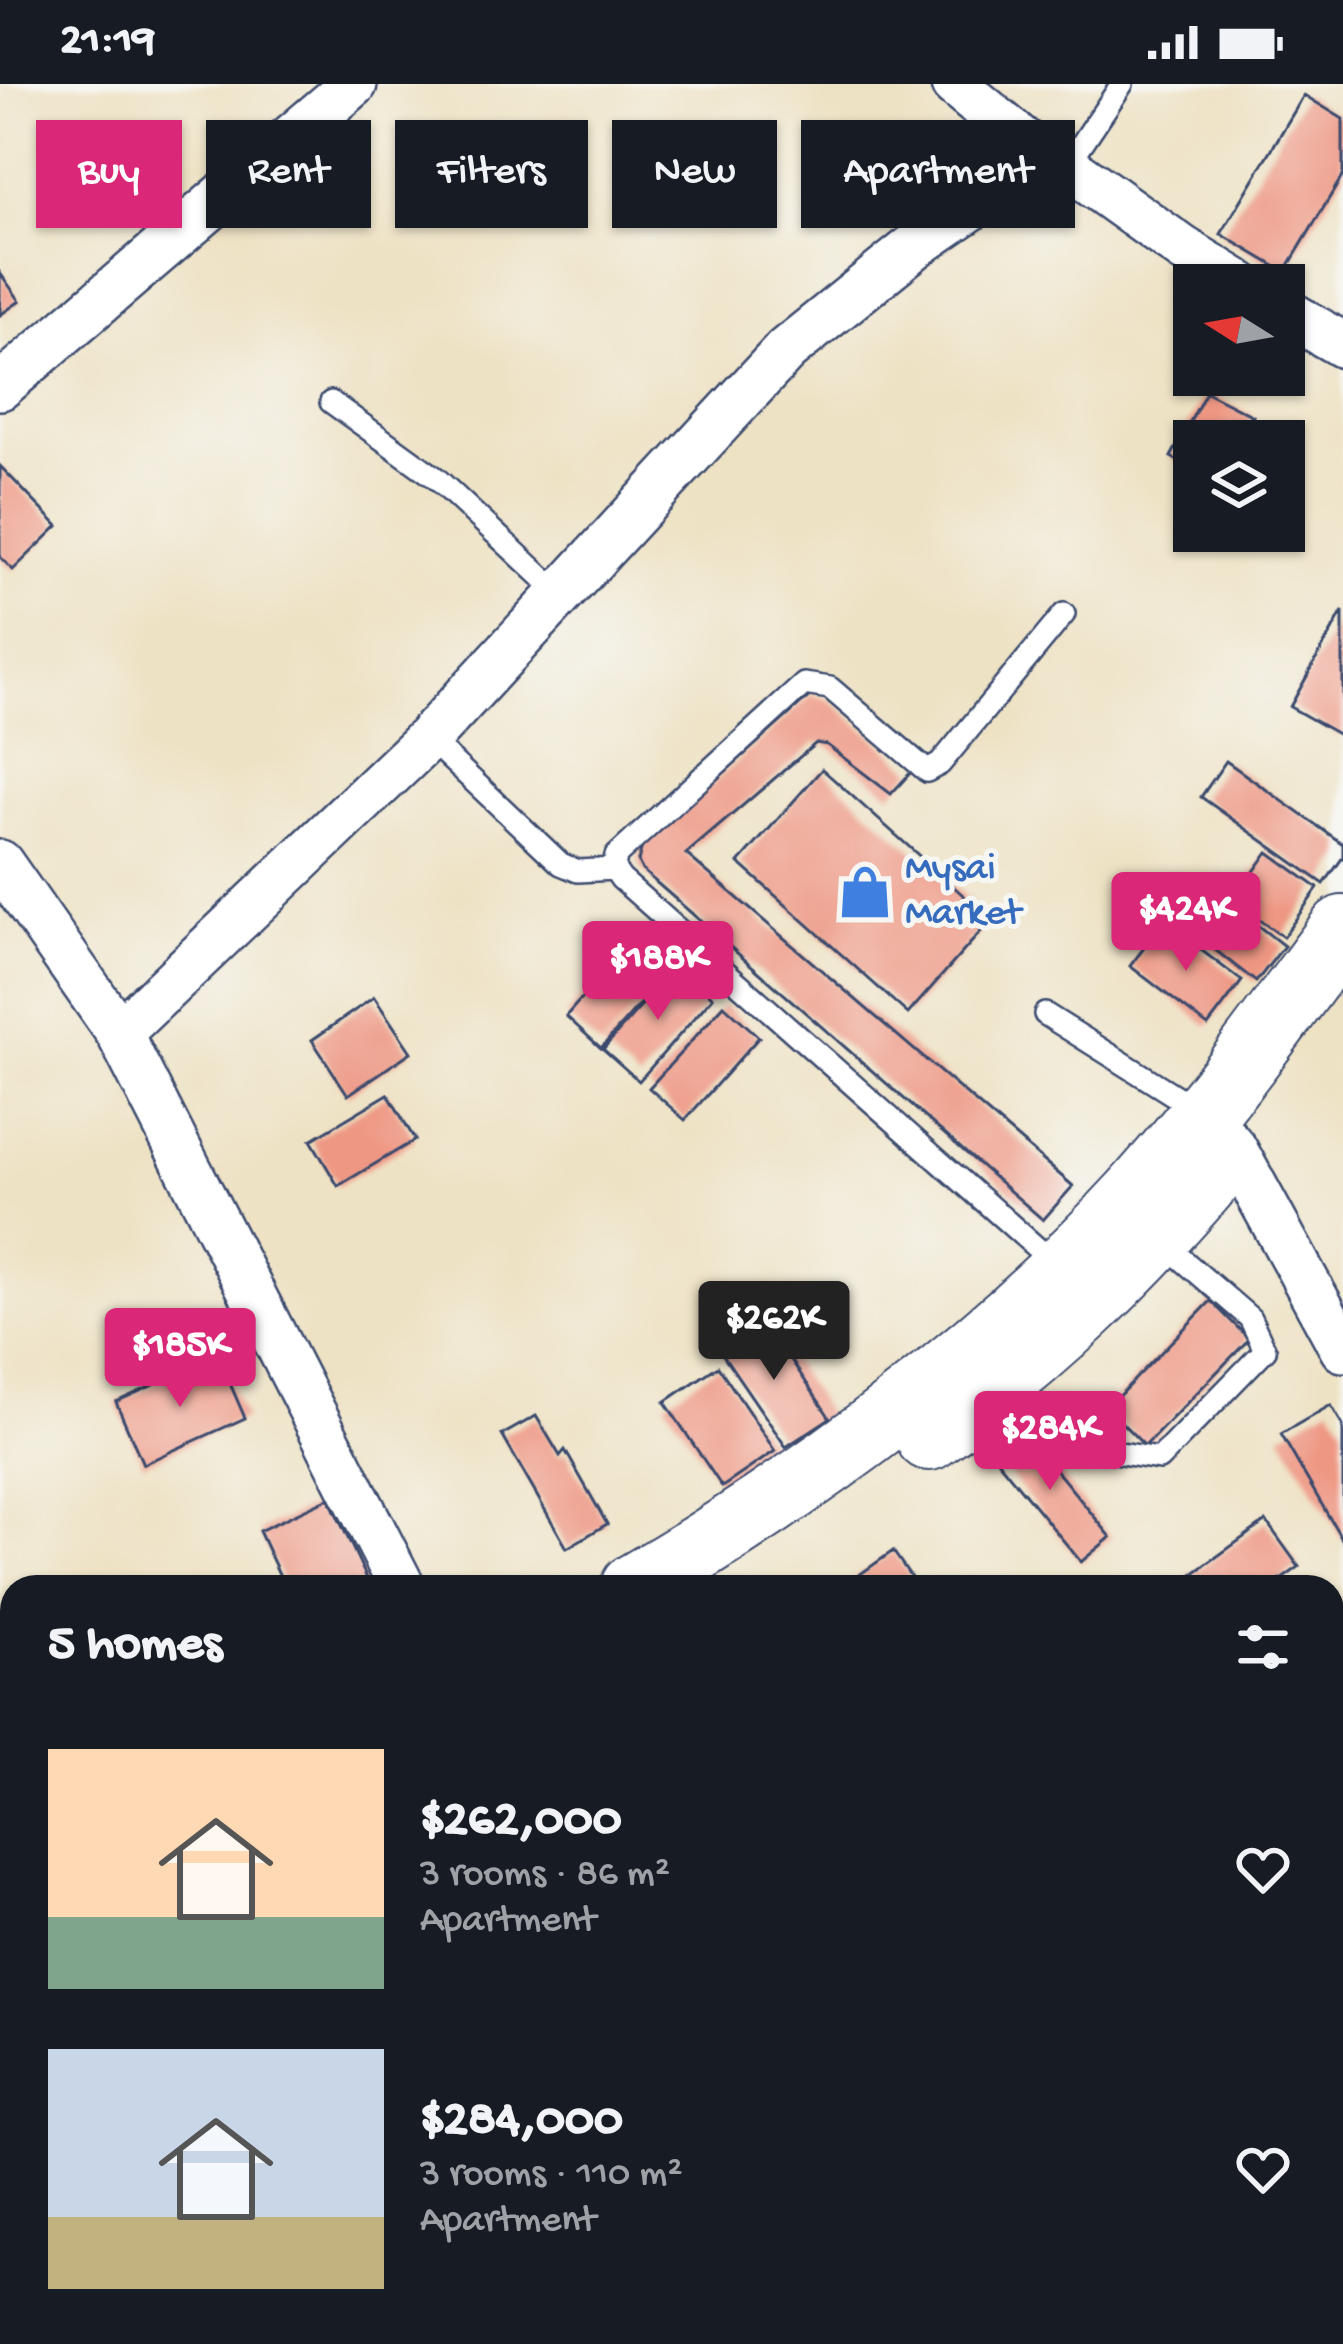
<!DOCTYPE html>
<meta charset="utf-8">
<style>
body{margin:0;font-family:"Gochi Hand",sans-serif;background:#20242c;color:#f1f3f6;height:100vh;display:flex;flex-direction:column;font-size:45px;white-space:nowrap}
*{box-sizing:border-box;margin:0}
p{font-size:39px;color:#9ea1a6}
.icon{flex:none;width:66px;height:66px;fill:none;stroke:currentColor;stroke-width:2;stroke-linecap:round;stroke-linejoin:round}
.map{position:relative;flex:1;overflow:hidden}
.sheet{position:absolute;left:0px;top:1491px;width:1344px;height:771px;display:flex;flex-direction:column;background:#171b24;border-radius:36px 36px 0 0;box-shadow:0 3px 9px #0004}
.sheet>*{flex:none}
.hud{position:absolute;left:36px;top:36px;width:1272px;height:108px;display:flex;gap:24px}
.needle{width:78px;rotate:281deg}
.controls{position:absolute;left:1173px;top:180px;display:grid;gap:24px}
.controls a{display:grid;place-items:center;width:132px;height:132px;border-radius:0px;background:#171b24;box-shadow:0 3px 9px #0004;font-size:60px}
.price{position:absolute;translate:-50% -102px;padding:0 27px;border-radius:12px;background:#db2777;color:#fff;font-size:39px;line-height:78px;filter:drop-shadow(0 3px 6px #0008)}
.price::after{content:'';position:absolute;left:50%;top:72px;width:36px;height:27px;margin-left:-18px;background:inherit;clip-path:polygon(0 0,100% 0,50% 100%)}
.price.current{background:#222;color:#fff}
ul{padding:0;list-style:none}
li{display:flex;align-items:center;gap:36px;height:300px;padding:0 48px}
li span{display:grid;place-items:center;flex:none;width:336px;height:240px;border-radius:0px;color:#555}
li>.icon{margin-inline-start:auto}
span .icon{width:144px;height:144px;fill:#fffc;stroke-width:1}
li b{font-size:51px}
h2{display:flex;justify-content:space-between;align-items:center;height:144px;padding:0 48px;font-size:51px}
.chip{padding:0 42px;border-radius:0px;background:#171b24;box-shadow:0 3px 9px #0004;font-size:42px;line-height:108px}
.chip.current{background:#db2777;color:#fff}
.status{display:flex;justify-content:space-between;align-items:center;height:84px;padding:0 60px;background:#171b24;direction:ltr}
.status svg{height:33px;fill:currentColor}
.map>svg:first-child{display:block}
.building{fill:#ee9884}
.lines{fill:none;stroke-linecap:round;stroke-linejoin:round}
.service-casing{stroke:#3b4a6d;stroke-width:26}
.minor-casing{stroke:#3b4a6d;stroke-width:50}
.trunk-casing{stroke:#3b4a6d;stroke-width:70}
.service{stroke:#fff;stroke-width:21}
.minor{stroke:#fff;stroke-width:45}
.trunk{stroke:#fff;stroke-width:66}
.labels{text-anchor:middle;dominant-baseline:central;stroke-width:10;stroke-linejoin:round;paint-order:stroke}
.shop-label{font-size:39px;fill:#366cbe;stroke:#f6f6f2;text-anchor:start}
</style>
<div class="status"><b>21:19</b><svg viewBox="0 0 49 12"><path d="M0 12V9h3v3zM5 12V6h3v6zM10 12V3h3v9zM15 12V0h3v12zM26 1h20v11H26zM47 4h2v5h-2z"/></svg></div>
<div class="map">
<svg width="1343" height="2260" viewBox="0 0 1343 2260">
<rect width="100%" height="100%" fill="#f6f6f2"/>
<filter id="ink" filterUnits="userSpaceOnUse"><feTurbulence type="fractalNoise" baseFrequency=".00833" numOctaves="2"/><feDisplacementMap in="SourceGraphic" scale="24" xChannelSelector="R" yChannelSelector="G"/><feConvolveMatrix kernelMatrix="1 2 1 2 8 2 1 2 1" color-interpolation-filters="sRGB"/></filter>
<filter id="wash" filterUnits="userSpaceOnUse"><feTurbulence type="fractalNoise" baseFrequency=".004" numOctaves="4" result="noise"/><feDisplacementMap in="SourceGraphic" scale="48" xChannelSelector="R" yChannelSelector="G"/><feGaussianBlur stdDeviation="2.7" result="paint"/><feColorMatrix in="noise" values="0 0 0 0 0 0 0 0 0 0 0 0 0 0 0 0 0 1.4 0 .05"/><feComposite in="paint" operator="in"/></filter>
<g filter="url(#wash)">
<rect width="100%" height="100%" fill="#eee2c4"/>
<g id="blocks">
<path class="building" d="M 1304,11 L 1343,35 L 1343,91 L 1285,188 L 1221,150 Z
M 0,189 L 20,217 L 0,231 Z
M 1206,308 L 1253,332 L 1239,357 L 1194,357 L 1194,386 L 1171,373 Z
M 0,382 L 58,442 L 13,486 L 0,473 Z
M 1343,527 L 1343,653 L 1290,623 Z
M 812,610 L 830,616 L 913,686 L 891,710 L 827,661 L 816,659 L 686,770 L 1073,1102 L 1043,1136 L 642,786 L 638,777 L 642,762 Z
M 1226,677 L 1343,760 L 1343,773 L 1324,800 L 1201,713 Z
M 822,685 L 991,836 L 908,930 L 739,779 Z
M 1268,768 L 1318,804 L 1283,853 L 1233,817 Z
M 1210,804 L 1284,862 L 1256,898 L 1182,840 Z
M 1164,838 L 1242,897 L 1208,942 L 1130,882 Z
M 640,848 L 676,880 L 601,964 L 566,932 Z
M 678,881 L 713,913 L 639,997 L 603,965 Z
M 374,913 L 411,968 L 348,1011 L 312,956 Z
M 724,921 L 759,953 L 685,1036 L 649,1004 Z
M 388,1010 L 415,1056 L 338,1102 L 311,1056 Z
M 1211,1217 L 1249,1255 L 1145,1362 L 1107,1324 Z
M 763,1234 L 830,1334 L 786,1363 L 719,1265 Z
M 218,1272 L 245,1334 L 143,1380 L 116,1318 Z
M 718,1282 L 775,1367 L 722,1403 L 665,1318 Z
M 1331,1321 L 1343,1342 L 1343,1457 L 1281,1350 Z
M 536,1332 L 560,1372 L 565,1366 L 607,1440 L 567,1464 L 502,1351 Z
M 1018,1340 L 1111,1453 L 1081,1478 L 988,1365 Z
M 329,1414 L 371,1503 L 285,1503 L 259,1447 Z
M 1266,1437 L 1299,1483 L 1271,1503 L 1175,1503 Z
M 893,1467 L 918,1503 L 842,1503 Z"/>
</g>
</g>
<g filter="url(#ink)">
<use href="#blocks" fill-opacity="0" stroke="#3b4a6d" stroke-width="3"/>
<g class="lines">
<defs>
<path id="service" d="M 1067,82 L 1122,0
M 331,318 L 436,394 L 560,510
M 428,654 L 561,780 L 578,787 L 614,785
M 1045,930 L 1196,1025
M 1056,1181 L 621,795 L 614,785 L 616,772 L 804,600 L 830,604 L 927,687 L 940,680 L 1064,530
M 1010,1303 L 1108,1367 L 1159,1375 L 1265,1266 L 1250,1234 L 1162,1158
M 1332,1953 L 1343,1949
M 0,2068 L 12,2064
M 567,2250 L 571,2260
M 1285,2250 L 1289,2260"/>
<path id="minor" d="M 954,0 L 1048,78 L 1067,82 L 1183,165 L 1242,201
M 1284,227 L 1343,261
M 0,303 L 354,0
M 0,779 L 119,949 L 402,1503
M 119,949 L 428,654 L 786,266 L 915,162 L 1033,81 L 1048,78
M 1216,1044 L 1234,1065 L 1343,1265"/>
<path id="trunk" d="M 929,1353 C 1040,1274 1133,1184 1221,1080
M 634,1503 C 812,1400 996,1263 1135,1111 C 1211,1027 1276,935 1343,845
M 0,1774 L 12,1769
M 0,1826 L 12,1821"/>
</defs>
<use href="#service" class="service-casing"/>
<use href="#minor" class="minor-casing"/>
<use href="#trunk" class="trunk-casing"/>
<use href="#service" class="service"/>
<use href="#minor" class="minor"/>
<use href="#trunk" class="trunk"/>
</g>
</g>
<defs>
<symbol id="shop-bare" viewBox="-9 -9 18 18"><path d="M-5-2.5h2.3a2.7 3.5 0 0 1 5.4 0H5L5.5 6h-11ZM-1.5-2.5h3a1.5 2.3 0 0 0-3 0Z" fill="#3f7fe0" stroke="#f6f6f2" stroke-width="2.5" paint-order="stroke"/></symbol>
</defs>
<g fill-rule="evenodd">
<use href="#shop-bare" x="827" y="770" width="76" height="76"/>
</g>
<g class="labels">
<g class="shop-label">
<text x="905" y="786">Mysai<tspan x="905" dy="45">Market</tspan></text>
</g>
</g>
</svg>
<div class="controls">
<a><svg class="needle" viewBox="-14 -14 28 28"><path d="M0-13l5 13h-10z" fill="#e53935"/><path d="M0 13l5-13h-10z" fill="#9ea1a6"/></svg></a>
<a><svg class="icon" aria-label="layers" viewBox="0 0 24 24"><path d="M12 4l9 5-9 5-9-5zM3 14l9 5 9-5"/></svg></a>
</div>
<b class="price" style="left:1186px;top:890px">$424K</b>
<b class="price" style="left:658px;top:939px">$188K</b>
<b class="price current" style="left:774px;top:1299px">$262K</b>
<b class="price" style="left:180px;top:1326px">$185K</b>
<b class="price" style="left:1050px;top:1409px">$284K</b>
<div class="hud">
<a class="chip current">Buy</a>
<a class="chip">Rent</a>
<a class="chip">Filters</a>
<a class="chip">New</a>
<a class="chip">Apartment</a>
</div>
<section class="sheet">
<h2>5 homes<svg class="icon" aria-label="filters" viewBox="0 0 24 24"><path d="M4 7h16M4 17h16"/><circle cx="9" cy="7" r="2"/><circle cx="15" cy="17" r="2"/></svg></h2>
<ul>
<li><span style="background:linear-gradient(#ffd9b3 70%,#7fa58c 0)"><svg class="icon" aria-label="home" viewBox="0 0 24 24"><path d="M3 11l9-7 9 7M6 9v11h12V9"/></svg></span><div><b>$262,000</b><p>3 rooms · 86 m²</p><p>Apartment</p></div><svg class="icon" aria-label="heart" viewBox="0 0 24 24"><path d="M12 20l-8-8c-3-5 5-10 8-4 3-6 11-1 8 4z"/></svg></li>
<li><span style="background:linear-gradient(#c9d6e8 70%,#c2b280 0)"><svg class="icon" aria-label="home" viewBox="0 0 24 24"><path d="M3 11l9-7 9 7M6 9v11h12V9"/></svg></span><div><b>$284,000</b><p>3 rooms · 110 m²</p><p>Apartment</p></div><svg class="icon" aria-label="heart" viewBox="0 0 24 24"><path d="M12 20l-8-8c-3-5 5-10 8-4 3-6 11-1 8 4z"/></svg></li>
</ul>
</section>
</div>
